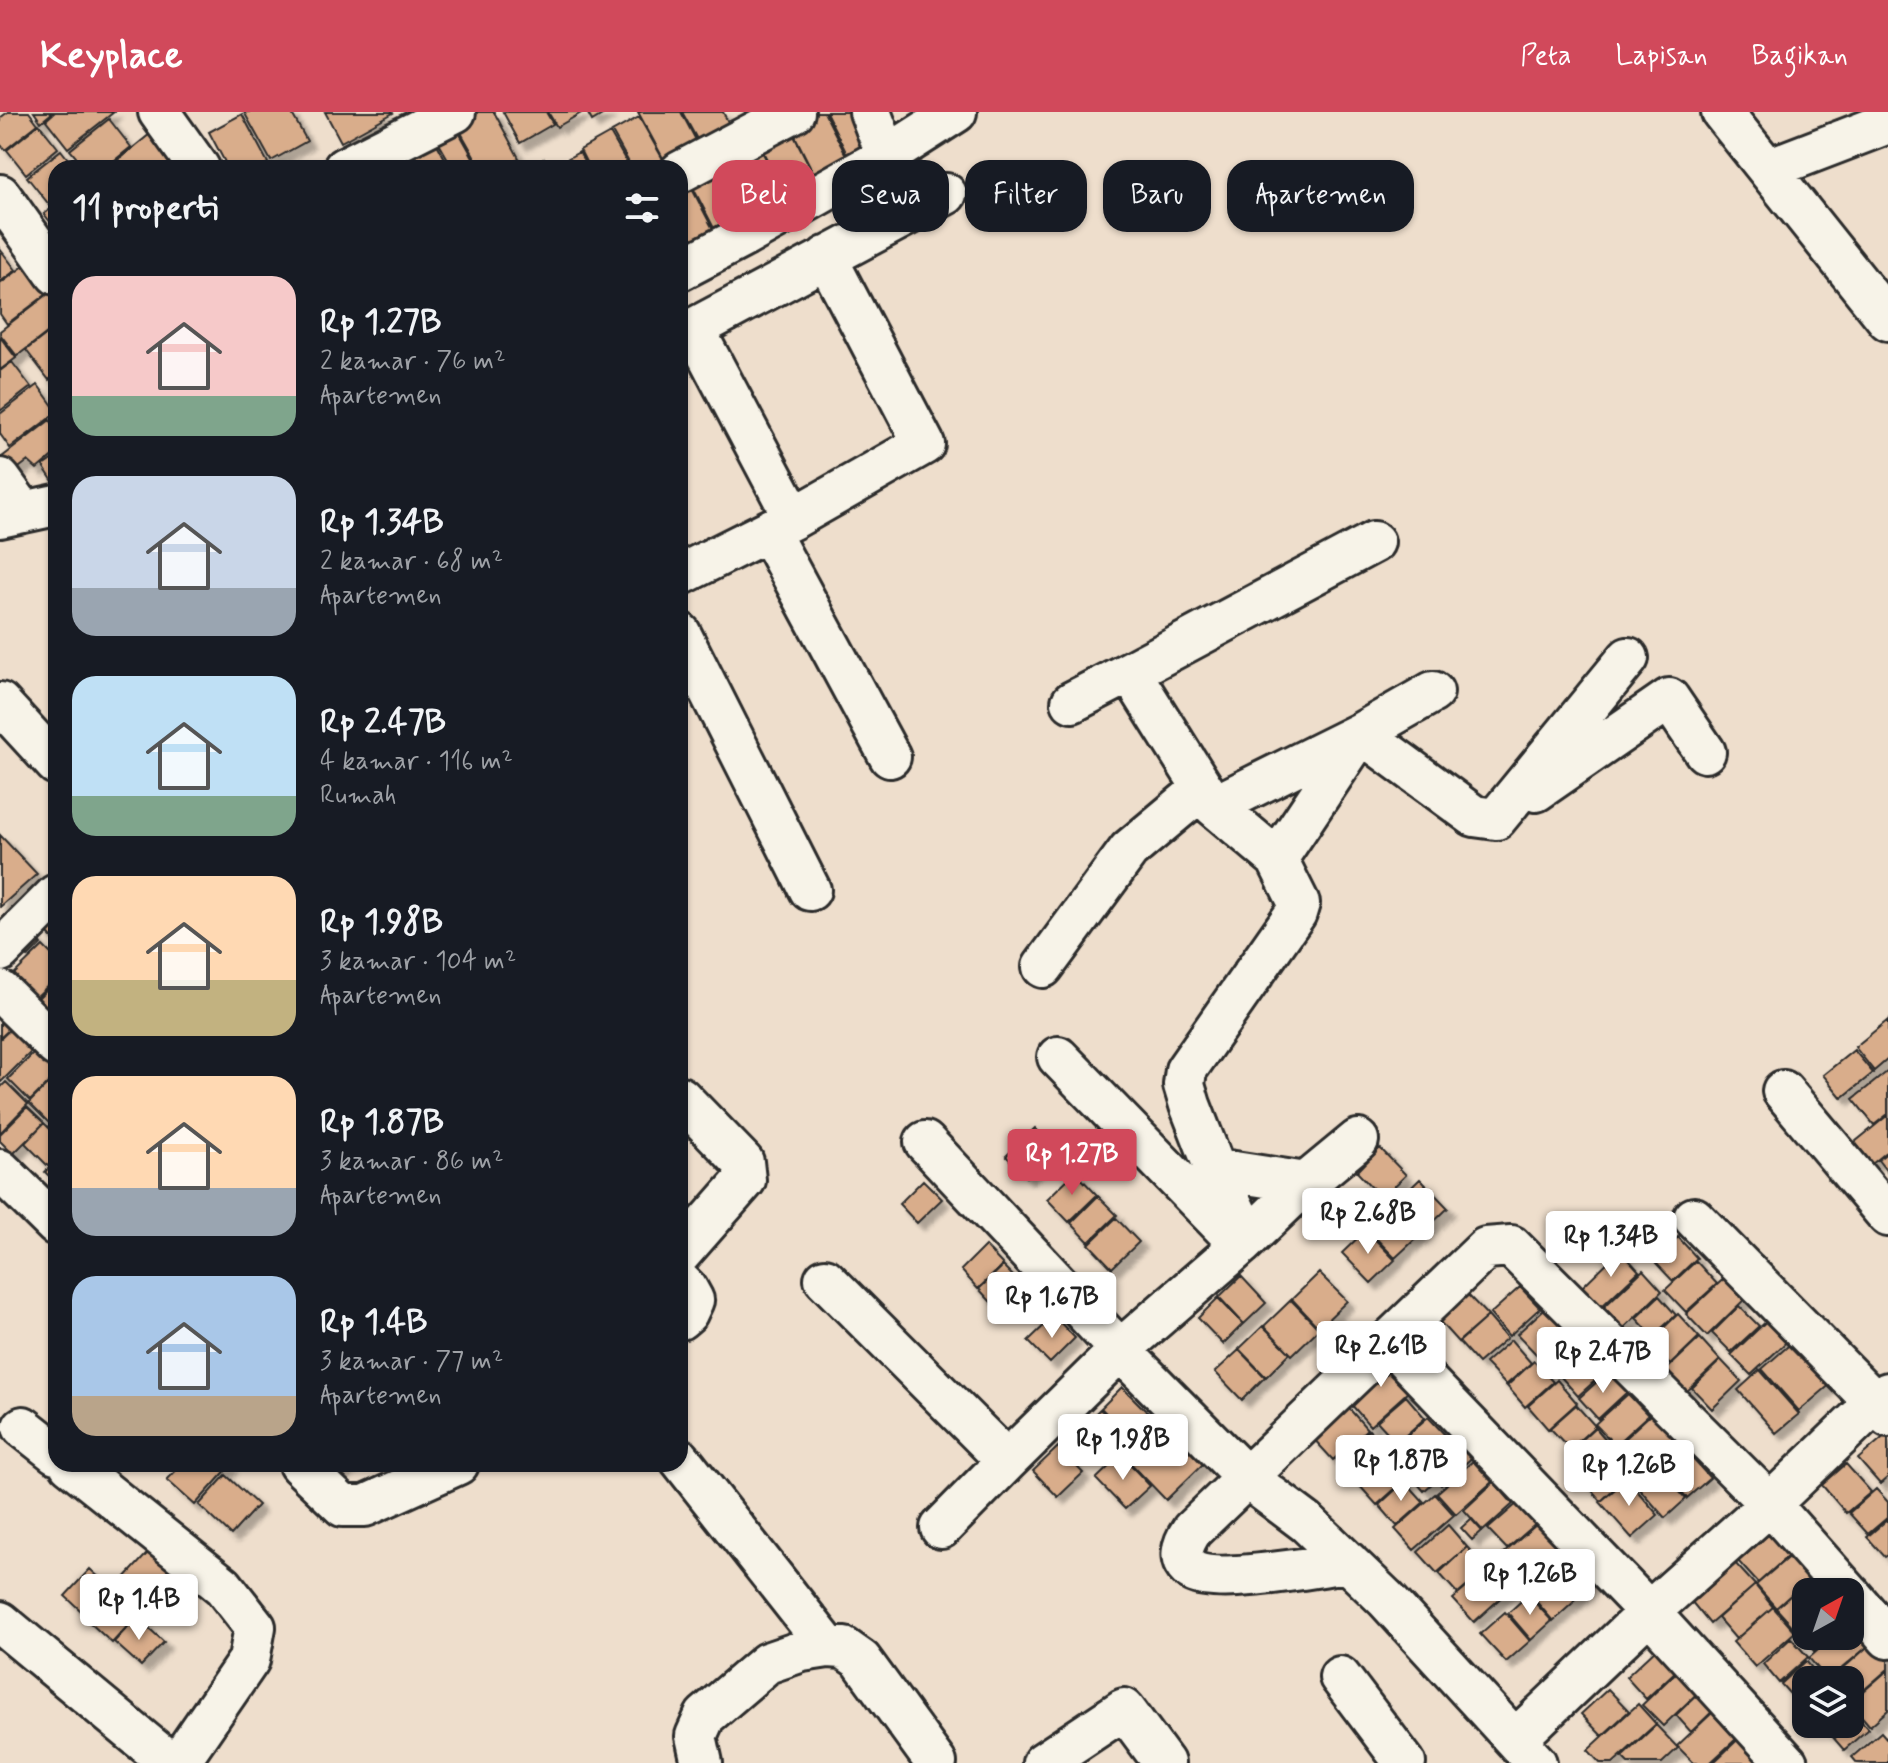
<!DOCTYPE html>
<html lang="id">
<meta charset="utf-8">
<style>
body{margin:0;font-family:Mynerve,sans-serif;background:#242831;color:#f1f3f6;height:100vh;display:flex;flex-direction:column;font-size:30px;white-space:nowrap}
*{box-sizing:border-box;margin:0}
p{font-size:26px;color:#9ea1a6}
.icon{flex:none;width:44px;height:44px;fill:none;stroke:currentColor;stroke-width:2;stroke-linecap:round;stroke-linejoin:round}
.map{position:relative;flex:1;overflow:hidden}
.details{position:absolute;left:48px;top:48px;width:640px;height:1312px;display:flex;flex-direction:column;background:#171b24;border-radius:24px;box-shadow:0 2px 6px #0004}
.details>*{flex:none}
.banner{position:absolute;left:712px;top:48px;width:760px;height:72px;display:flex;gap:16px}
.needle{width:52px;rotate:40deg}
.tools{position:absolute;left:1792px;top:1466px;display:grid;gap:16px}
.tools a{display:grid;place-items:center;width:72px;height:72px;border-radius:16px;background:#171b24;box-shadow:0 2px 6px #0004;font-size:40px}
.price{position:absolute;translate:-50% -68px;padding:0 18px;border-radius:8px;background:#fff;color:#222;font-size:26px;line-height:52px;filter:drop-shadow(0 2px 4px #0008)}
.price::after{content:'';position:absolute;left:50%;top:48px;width:24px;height:18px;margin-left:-12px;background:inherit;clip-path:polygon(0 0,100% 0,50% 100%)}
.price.on{background:#d1495b;color:#fff}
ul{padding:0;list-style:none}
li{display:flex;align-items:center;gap:24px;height:200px;padding:0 24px}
li span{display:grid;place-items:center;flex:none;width:224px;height:160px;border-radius:24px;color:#555}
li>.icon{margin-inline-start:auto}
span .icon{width:96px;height:96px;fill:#fffc;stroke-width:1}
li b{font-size:34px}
h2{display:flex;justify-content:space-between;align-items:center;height:96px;padding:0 24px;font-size:34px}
.pill{padding:0 28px;border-radius:24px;background:#171b24;box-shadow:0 2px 6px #0004;font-size:28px;line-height:72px}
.pill.on{background:#d1495b;color:#fff}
header{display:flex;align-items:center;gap:48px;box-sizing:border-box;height:112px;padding:0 40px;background:#d1495b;color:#fff}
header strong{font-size:38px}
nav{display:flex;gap:44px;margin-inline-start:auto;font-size:28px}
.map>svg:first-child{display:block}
.building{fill:#d9ad8b;stroke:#2b2b2b;stroke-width:2;filter:url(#shadow)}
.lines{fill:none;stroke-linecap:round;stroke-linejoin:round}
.minor-casing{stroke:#2b2b2b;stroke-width:46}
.minor{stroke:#f7f3e8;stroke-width:40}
</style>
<header>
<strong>Keyplace</strong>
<nav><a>Peta</a><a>Lapisan</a><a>Bagikan</a></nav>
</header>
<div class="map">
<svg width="1888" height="1651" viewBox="0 0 1888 1651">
<defs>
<filter id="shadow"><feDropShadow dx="7" dy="7" stdDeviation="2" flood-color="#0004"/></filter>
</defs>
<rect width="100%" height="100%" fill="#eedecc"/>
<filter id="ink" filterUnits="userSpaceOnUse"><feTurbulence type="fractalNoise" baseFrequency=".0125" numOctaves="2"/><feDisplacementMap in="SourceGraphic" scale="16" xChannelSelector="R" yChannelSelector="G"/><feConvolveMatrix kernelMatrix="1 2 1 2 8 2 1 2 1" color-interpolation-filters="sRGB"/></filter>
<g filter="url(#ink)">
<path class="building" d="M 8,0 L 29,0 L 38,12 L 5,38 L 0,32 L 0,6 Z
M 34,0 L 53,0 L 41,10 Z
M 55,0 L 114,0 L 68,36 L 46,8 Z
M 244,0 L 291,0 L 307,29 L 271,49 Z
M 325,0 L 392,0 L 393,1 L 341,30 Z
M 474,0 L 494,0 L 519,46 L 501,56 L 481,56 L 455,10 Z
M 503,0 L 546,0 L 553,12 L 520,31 Z
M 548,0 L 583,0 L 557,15 Z
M 587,0 L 607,0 L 592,9 Z
M 638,0 L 681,0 L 697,30 L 664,48 Z
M 682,0 L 723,0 L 729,12 L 698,29 Z
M 804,0 L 824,0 L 851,53 L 818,70 L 787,8 Z
M 826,0 L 865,0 L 878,27 L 847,42 Z
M 242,2 L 268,51 L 259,56 L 228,56 L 209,20 Z
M 639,5 L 664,49 L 652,56 L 632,56 L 612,20 Z
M 109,7 L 131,35 L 105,56 L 85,56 L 70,38 Z
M 787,10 L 812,59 L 781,75 L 756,26 Z
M 39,12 L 58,36 L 26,62 L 7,38 Z
M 456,15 L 479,56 L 453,56 L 436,26 Z
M 430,19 L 450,56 L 407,56 L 397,37 Z
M 610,21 L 627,51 L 618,56 L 589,56 L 580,38 Z
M 150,22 L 173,50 L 165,56 L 108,56 Z
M 755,26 L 787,87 L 752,105 L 721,44 Z
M 61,38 L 75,56 L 56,56 L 56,90 L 51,95 L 27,65 Z
M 579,40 L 588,56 L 551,56 Z
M 544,46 L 550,56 L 527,56 Z
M 721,47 L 751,105 L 717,122 L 687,64 Z
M 689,71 L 716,123 L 692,135 L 680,111 L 680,76 Z
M 56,93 L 56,117 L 44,102 Z
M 0,137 L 16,158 L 0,170 Z
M 33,147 L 55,176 L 7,212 L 0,202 L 0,172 Z
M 56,176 L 56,214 L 17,244 L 0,222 L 0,219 Z
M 56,215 L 56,262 L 49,268 L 26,238 Z
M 0,225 L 16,246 L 0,258 Z
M 12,250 L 31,275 L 0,299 L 0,259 Z
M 38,273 L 56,298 L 56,301 L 10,336 L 0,322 L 0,302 Z
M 50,308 L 56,316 L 56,341 L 37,357 L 28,349 L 12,361 L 2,345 Z
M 56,345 L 56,374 L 43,354 Z
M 0,723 L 37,762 L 0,795 Z
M 56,791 L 56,830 L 36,810 Z
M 32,822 L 41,832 L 28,845 L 19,836 Z
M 43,834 L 56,847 L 56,866 L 33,888 L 11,865 Z
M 56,868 L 56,912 L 35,889 Z
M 0,896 L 15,912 L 0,926 Z
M 1888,908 L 1888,947 L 1874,959 L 1855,935 Z
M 18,910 L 39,932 L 0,971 L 0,927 Z
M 46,929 L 56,939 L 56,963 L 30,989 L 8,967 Z
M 1854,938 L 1873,961 L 1842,986 L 1823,963 Z
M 1888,959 L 1888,1002 L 1874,1013 L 1853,987 Z
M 56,964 L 56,1006 L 50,1012 L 29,991 Z
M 6,970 L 28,992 L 0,1021 L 0,976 Z
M 27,995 L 44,1011 L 13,1042 L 0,1029 L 0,1022 Z
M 1888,1003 L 1888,1039 L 1872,1052 L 1855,1030 Z
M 44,1011 L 56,1023 L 56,1048 L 49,1055 L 25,1031 Z
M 1035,1016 L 1055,1037 L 1026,1065 L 1006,1044 Z
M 1380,1036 L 1406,1063 L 1382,1086 L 1357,1060 Z
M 1888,1040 L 1888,1061 L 1878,1048 Z
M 56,1049 L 56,1071 L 45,1060 Z
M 1075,1060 L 1097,1083 L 1069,1110 L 1047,1087 Z
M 1420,1067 L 1448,1096 L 1423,1120 L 1395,1091 Z
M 923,1068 L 942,1087 L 917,1111 L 899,1092 Z
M 1098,1084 L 1117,1103 L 1089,1130 L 1071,1111 Z
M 1394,1091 L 1422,1121 L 1395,1146 L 1367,1117 Z
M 1116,1106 L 1139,1130 L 1112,1156 L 1089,1132 Z
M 1366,1118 L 1395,1148 L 1371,1171 L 1342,1141 Z
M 1678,1125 L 1697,1146 L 1673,1169 L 1654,1149 Z
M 985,1134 L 1003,1153 L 978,1177 L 961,1158 Z
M 1620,1138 L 1639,1159 L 1601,1195 L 1582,1175 Z
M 1696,1149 L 1717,1172 L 1686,1200 L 1665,1178 Z
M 1003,1154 L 1026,1177 L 1001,1201 L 979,1177 Z
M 1643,1158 L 1662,1179 L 1624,1216 L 1604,1195 Z
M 1732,1159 L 1752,1180 L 1707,1224 L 1686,1202 Z
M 1319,1161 L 1347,1189 L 1319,1216 L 1292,1187 Z
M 1241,1164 L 1266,1191 L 1244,1212 L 1219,1185 Z
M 1520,1175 L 1540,1196 L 1509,1224 L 1490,1202 Z
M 1468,1183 L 1488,1204 L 1458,1230 L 1439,1209 Z
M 1659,1184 L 1676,1203 L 1653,1224 L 1636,1206 Z
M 1218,1186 L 1243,1212 L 1223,1232 L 1198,1206 Z
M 1291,1188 L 1319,1217 L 1292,1243 L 1264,1214 Z
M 1554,1188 L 1574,1211 L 1538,1244 L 1517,1222 Z
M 1739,1194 L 1759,1214 L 1731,1240 L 1712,1221 Z
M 1776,1200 L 1796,1221 L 1751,1263 L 1731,1243 Z
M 1678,1202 L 1699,1225 L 1670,1253 L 1649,1230 Z
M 1054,1204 L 1075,1226 L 1050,1251 L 1028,1229 Z
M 1488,1204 L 1507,1226 L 1478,1251 L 1459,1230 Z
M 1263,1214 L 1290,1241 L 1266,1265 L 1239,1237 Z
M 1570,1217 L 1588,1237 L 1557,1265 L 1539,1245 Z
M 1700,1226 L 1720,1248 L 1684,1282 L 1664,1260 Z
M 1511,1228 L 1531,1251 L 1506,1273 L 1485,1251 Z
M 1795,1228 L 1832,1271 L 1799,1299 L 1762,1257 Z
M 1239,1238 L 1265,1265 L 1242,1288 L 1215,1260 Z
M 1590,1239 L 1607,1258 L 1578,1284 L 1561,1265 Z
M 1393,1241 L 1419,1270 L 1370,1314 L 1344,1284 Z
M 1721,1248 L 1741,1269 L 1712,1297 L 1692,1276 Z
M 1534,1249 L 1553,1270 L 1525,1295 L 1507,1274 Z
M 1760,1258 L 1799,1302 L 1776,1321 L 1738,1278 Z
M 1608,1260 L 1627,1280 L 1598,1307 L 1579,1286 Z
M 1557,1268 L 1577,1291 L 1548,1317 L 1528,1294 Z
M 1122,1275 L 1150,1303 L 1128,1324 L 1101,1296 Z
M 1628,1282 L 1648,1303 L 1615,1333 L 1595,1312 Z
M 1406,1284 L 1425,1306 L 1397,1331 L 1377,1309 Z
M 1663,1291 L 1685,1315 L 1636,1359 L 1615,1335 Z
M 1576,1293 L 1595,1314 L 1570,1337 L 1550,1316 Z
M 1347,1294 L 1367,1317 L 1333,1348 L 1312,1325 Z
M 1100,1297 L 1128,1325 L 1107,1346 L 1079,1317 Z
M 1155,1303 L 1203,1352 L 1166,1388 L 1118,1338 Z
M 1428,1305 L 1448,1326 L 1421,1350 L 1401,1329 Z
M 1464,1313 L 1484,1335 L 1441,1373 L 1421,1352 Z
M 1595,1315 L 1614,1337 L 1587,1361 L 1568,1340 Z
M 1369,1318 L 1390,1341 L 1358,1371 L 1336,1347 Z
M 1888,1321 L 1888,1365 L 1880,1372 L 1858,1347 Z
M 1679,1332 L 1710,1366 L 1687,1386 L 1657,1352 Z
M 1058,1335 L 1083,1361 L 1058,1385 L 1033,1359 Z
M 1611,1341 L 1630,1362 L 1601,1389 L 1582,1367 Z
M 1121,1343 L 1150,1374 L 1125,1397 L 1096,1367 Z
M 1385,1347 L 1405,1368 L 1377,1393 L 1358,1372 Z
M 1473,1349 L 1492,1370 L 1456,1402 L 1437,1381 Z
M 182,1352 L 228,1352 L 230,1354 L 195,1393 L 167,1368 Z
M 333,1352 L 350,1352 L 341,1361 Z
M 1846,1352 L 1871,1380 L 1846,1401 L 1822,1373 Z
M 1420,1353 L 1435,1369 L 1424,1379 L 1410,1363 Z
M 1659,1356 L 1686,1387 L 1665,1406 L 1638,1375 Z
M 226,1363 L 258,1393 L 231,1423 L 199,1393 Z
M 1627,1367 L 1658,1403 L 1632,1426 L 1600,1390 Z
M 1405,1369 L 1424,1390 L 1397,1414 L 1379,1393 Z
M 1494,1370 L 1513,1392 L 1483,1419 L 1464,1398 Z
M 1876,1377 L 1888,1390 L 1888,1405 L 1868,1422 L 1849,1401 Z
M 1435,1382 L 1454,1403 L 1414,1438 L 1395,1417 Z
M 1519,1390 L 1538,1410 L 1507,1437 L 1488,1417 Z
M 1471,1407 L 1482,1419 L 1472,1428 L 1461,1416 Z
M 1888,1407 L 1888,1443 L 1885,1445 L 1867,1425 Z
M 1537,1412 L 1558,1436 L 1525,1466 L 1503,1442 Z
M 1448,1413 L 1467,1435 L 1437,1461 L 1418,1440 Z
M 1770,1421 L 1789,1443 L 1758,1471 L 1738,1449 Z
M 156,1432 L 179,1453 L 144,1492 L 121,1470 Z
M 1467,1435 L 1487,1457 L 1458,1482 L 1439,1461 Z
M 1573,1441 L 1597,1468 L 1576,1487 L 1552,1460 Z
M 1792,1442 L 1812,1464 L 1776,1496 L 1756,1473 Z
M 1497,1447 L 1518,1471 L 1508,1480 L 1487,1457 Z
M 1735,1451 L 1755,1473 L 1710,1512 L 1691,1489 Z
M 90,1457 L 115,1480 L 90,1507 L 65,1484 Z
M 1486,1459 L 1506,1481 L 1474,1510 L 1453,1487 Z
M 1550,1461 L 1575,1489 L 1553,1509 L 1528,1480 Z
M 1811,1466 L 1824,1480 L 1806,1480 L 1806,1509 L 1796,1518 L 1776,1496 Z
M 1755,1473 L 1773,1495 L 1736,1527 L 1718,1506 Z
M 1528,1483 L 1552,1509 L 1531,1528 L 1508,1501 Z
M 111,1485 L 134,1507 L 112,1531 L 88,1509 Z
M 1773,1495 L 1795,1520 L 1755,1555 L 1733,1530 Z
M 1505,1500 L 1530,1529 L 1506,1550 L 1480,1522 Z
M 137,1505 L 164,1530 L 141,1554 L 114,1530 Z
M 1806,1510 L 1806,1524 L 1832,1524 L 1814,1539 L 1796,1519 Z
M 1850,1510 L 1881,1523 L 1828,1568 L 1809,1546 L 1834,1524 L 1850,1524 Z
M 1882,1522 L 1888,1529 L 1888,1557 L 1850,1590 L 1850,1568 L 1830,1568 Z
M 1791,1526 L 1808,1545 L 1779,1571 L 1763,1552 Z
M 1658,1535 L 1678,1557 L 1646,1587 L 1626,1565 Z
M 1689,1548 L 1710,1569 L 1663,1614 L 1642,1593 Z
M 1806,1549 L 1822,1568 L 1806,1568 L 1806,1586 L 1799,1592 L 1781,1572 Z
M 1888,1558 L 1888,1598 L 1870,1614 L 1850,1591 Z
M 1608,1577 L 1629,1599 L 1602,1624 L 1581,1602 Z
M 1702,1578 L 1718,1594 L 1691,1620 L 1676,1603 Z
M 1638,1592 L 1656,1612 L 1613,1651 L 1600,1651 L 1588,1638 Z
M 1850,1597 L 1868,1617 L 1844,1638 L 1824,1615 L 1828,1612 L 1850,1612 Z
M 1712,1601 L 1736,1627 L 1710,1651 L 1694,1651 L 1677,1634 Z
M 1656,1613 L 1678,1636 L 1662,1651 L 1628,1651 L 1622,1645 Z
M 1749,1617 L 1769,1637 L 1755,1651 L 1713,1651 Z
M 1881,1620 L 1888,1628 L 1888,1651 L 1857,1651 L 1852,1645 Z"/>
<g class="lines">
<defs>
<path id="minor" d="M 159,0 L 199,56
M 1722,0 L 1888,208
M 887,44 L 956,0
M 344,56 L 455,0
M 1768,57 L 1888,11
M 680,60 L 794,0
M 0,83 L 56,162
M 680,158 L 745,124 L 887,44 L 870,0
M 694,217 L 794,406
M 680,224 L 946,82
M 0,367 L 24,400
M 0,405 L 56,393
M 768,419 L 890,645
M 680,463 L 794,406 L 924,332 L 826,145
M 680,521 L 810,778
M 1433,580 L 1361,621 L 1474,704 L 1496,707 L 1628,546
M 1072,590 L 1130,560
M 0,591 L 56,652
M 1536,679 L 1669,587 L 1705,640
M 1214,694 L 1361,621 L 1277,747
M 0,839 L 56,783
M 1043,855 L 1129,738 L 1202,677
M 0,879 L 56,934
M 1058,945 L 1239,1131
M 1783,979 L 1888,1104
M 680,985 L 743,1050 L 745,1068 L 680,1142
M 925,1030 L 1120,1238 L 1247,1366 L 1307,1411 L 1386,1487 L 1536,1651
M 1215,1057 L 1306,1071
M 0,1058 L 56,1113
M 1694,1106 L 1888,1304
M 1248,1126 L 1215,1057 L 1190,993 L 1184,973 L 1186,958 L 1296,801 L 1299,791 L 1277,747 L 1214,694 L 1130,560 L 1374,430
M 825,1167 L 1007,1349 L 1120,1238 L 1241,1133 L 1306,1071 L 1358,1028
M 680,1170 L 687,1177 L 693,1188 L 687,1201 L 680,1207
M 1389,1230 L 1649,1500 L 1787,1651
M 23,1315 L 56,1341
M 680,1347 L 828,1535
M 70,1352 L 223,1474 L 255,1515 L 249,1548 L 178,1651
M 299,1352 L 343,1394 L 365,1394 L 458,1352
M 941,1416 L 1007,1349
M 1348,1450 C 1316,1454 1220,1473 1194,1460 C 1175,1451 1183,1431 1192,1418 L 1486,1136 L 1511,1134 L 1770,1392 L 1848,1480
M 1850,1482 L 1888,1526
M 0,1510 L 170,1651
M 1340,1565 L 1405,1651
M 1516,1627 L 1649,1500 L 1770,1392 L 1876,1290 L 1888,1281
M 702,1651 L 696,1624 L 705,1604 L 767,1551 L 802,1539 L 828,1535 L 844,1536 L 861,1548 L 936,1651
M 1043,1651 L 1124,1597 L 1164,1651"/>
</defs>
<use href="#minor" class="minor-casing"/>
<use href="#minor" class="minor"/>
</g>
</g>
</svg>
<div class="tools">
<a><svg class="needle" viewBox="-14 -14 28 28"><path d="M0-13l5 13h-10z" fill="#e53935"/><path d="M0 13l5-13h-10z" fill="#9ea1a6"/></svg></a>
<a><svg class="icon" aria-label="layers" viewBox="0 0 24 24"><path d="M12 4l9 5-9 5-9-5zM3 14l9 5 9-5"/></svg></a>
</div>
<b class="price on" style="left:1072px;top:1085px">Rp 1.27B</b>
<b class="price" style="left:1368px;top:1144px">Rp 2.68B</b>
<b class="price" style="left:1611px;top:1167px">Rp 1.34B</b>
<b class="price" style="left:1052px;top:1228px">Rp 1.67B</b>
<b class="price" style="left:1381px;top:1277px">Rp 2.61B</b>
<b class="price" style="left:1603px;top:1283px">Rp 2.47B</b>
<b class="price" style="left:1123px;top:1370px">Rp 1.98B</b>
<b class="price" style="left:1401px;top:1391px">Rp 1.87B</b>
<b class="price" style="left:1629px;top:1396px">Rp 1.26B</b>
<b class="price" style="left:1530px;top:1505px">Rp 1.26B</b>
<b class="price" style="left:139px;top:1530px">Rp 1.4B</b>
<div class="banner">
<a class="pill on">Beli</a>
<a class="pill">Sewa</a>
<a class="pill">Filter</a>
<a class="pill">Baru</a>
<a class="pill">Apartemen</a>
</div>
<section class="details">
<h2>11 properti<svg class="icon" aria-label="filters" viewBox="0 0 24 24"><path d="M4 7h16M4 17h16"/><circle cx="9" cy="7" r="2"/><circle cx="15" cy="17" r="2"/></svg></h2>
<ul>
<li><span style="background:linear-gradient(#f6c9c9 75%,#7fa58c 0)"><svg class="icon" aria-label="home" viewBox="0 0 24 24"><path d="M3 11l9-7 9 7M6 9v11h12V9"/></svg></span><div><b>Rp 1.27B</b><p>2 kamar · 76 m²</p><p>Apartemen</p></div></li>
<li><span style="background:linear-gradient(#c9d6e8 70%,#9aa5b1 0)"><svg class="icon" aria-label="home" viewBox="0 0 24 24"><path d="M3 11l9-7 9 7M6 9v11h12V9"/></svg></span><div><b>Rp 1.34B</b><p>2 kamar · 68 m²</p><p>Apartemen</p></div></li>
<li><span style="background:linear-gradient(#bfe0f5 75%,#7fa58c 0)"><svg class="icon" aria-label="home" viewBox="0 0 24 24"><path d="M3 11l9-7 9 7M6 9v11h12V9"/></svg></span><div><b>Rp 2.47B</b><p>4 kamar · 116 m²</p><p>Rumah</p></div></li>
<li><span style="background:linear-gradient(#ffd9b3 65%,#c2b280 0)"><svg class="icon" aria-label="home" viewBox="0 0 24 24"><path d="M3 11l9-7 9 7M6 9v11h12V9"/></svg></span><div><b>Rp 1.98B</b><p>3 kamar · 104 m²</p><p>Apartemen</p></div></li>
<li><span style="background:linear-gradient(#ffd9b3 70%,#9aa5b1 0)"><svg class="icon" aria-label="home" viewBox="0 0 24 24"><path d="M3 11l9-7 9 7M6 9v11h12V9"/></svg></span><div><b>Rp 1.87B</b><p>3 kamar · 86 m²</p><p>Apartemen</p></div></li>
<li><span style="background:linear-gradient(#a9c7e8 75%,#b9a48a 0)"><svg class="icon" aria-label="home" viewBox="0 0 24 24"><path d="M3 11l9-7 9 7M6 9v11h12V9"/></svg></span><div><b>Rp 1.4B</b><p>3 kamar · 77 m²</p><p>Apartemen</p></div></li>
</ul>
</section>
</div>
